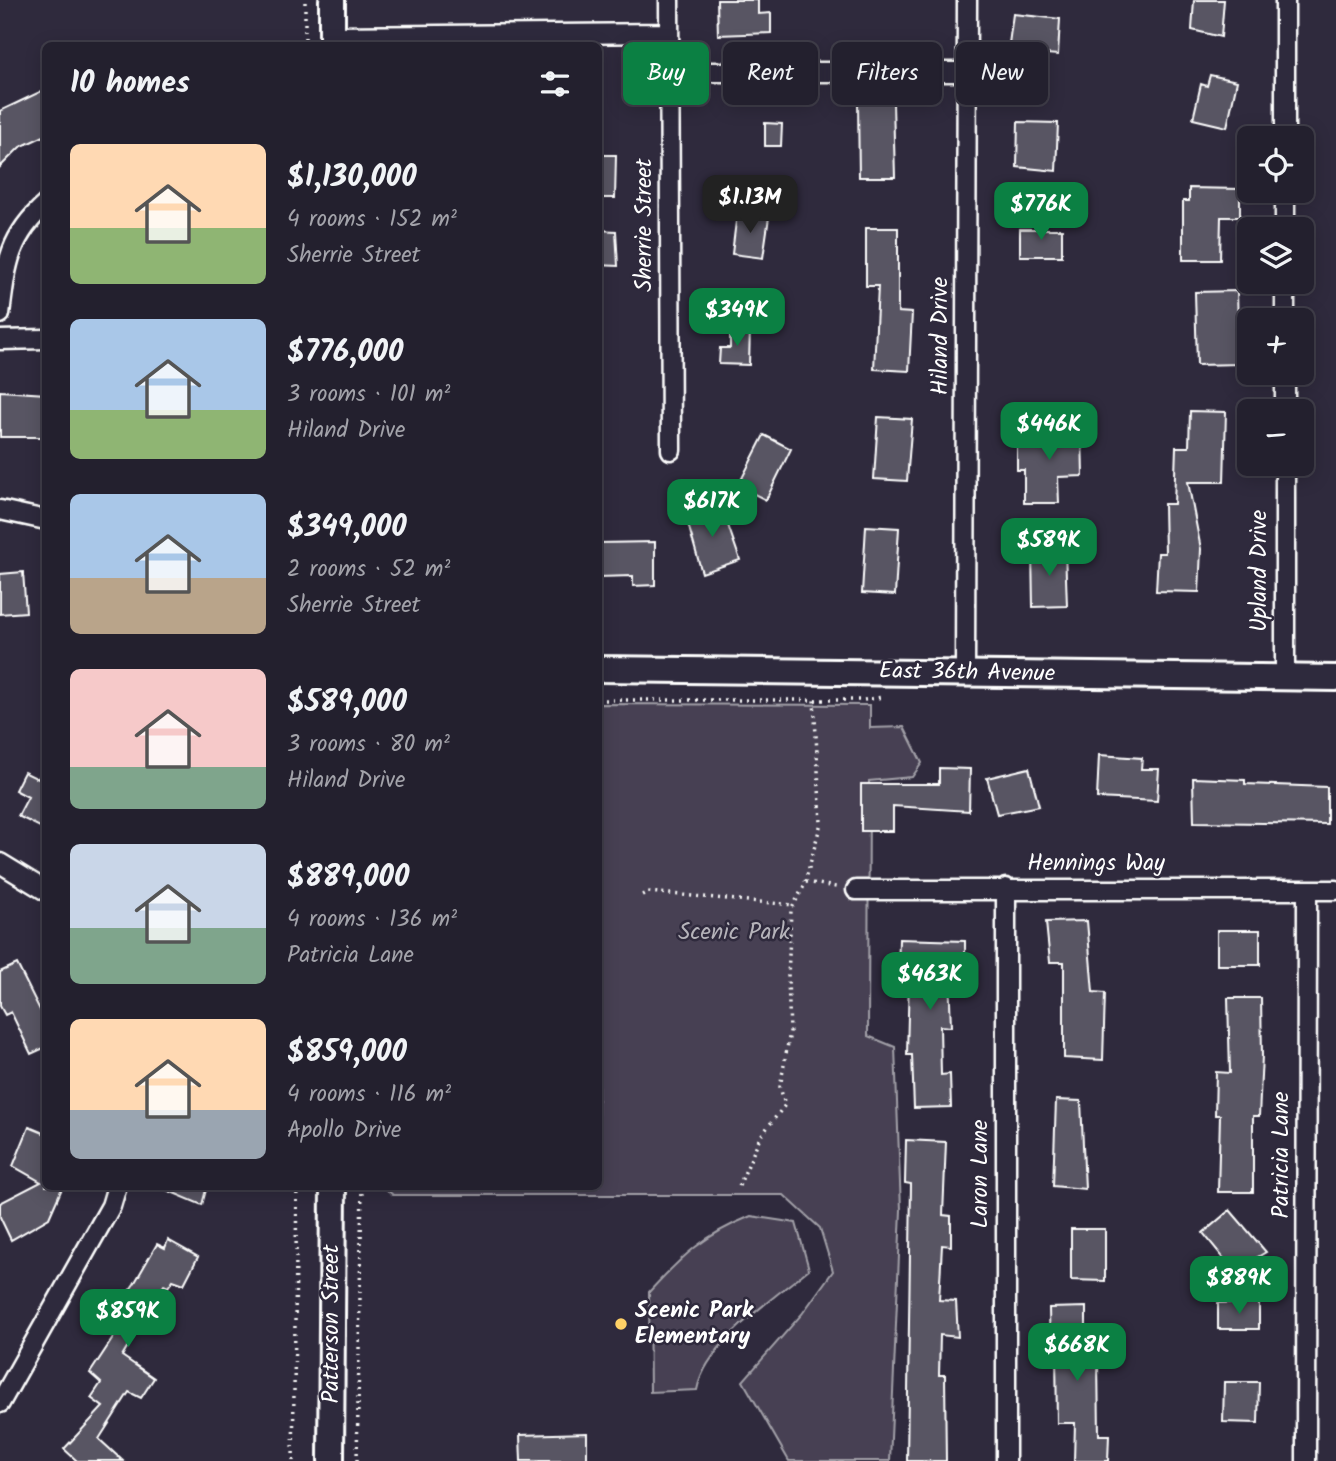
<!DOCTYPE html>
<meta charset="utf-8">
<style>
body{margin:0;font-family:Kalam,sans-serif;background:#2f2d3a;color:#f1f3f6;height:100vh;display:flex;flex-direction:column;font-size:26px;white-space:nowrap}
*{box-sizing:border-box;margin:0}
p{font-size:23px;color:#a3a3aa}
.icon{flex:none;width:38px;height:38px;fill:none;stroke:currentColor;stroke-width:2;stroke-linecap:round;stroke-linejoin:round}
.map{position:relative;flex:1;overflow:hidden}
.panel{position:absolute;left:42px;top:42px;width:560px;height:1148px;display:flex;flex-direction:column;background:#23202e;border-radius:10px;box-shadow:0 4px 18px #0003,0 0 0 2px #403e4a}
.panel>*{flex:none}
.banner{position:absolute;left:623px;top:42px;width:607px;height:63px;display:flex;gap:14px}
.buttons{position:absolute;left:1237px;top:126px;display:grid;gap:14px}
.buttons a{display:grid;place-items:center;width:77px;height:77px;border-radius:10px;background:#23202e;box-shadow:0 4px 18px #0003,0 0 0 2px #403e4a;font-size:35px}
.price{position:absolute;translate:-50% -60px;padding:0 16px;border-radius:14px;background:#0b8043;color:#fff;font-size:23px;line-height:46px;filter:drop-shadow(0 2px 4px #0008)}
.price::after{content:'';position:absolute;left:50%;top:42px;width:21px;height:16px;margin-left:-10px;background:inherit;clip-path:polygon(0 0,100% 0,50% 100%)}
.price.on{background:#222;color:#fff}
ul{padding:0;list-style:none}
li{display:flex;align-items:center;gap:21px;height:175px;padding:0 28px}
li span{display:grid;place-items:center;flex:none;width:196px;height:140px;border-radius:10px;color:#555}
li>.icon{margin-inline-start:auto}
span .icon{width:84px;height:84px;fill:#fffc;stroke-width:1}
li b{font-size:30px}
h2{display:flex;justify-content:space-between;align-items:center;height:84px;padding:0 28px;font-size:30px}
.tag{padding:0 24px;border-radius:10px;background:#23202e;box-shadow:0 4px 18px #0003,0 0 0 2px #403e4a;font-size:24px;line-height:63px}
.tag.on{background:#0b8043;color:#fff}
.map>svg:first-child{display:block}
.green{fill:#464152;stroke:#a2a0a8;stroke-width:2}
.building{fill:#595564;stroke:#fff;stroke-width:2}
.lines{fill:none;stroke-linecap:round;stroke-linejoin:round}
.street-casing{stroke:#fff;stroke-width:23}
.secondary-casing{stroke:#fff;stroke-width:30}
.path{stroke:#fff;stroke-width:3.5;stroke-dasharray:2 5;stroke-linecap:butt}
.street{stroke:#2f2a3d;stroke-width:18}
.secondary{stroke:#2f2a3d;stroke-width:24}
.poi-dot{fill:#ffd166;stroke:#2f2a3d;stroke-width:2.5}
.labels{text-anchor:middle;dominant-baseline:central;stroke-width:5;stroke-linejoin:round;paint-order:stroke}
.street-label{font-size:23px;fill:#fff;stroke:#2f2a3d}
.park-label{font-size:23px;fill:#b5b3ba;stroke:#2f2a3d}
.poi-label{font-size:23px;font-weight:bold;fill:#fff;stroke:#2f2a3d;text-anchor:start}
</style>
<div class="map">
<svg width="1336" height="1461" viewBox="0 0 1336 1461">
<rect width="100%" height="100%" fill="#2f2a3d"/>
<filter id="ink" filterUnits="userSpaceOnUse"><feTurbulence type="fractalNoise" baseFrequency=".0143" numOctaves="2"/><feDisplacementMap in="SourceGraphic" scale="14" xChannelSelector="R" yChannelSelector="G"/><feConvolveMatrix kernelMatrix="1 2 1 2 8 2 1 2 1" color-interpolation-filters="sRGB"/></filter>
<g filter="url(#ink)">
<path class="green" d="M 599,704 L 870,705 L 870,728 L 904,727 L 922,763 L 912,777 L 869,781 L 868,1036 L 895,1047 L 901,1210 L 890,1461 L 789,1461 L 743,1381 L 802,1314 L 833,1271 L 820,1228 L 784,1195 L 393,1195 L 386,1189 L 386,1187 L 598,1186 Z
M 751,1216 L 796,1223 L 809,1269 C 774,1298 706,1343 697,1390 L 650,1392 L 649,1292 C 683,1255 704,1235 751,1216 Z"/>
<path class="building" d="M 717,0 L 758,0 L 758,14 L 771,13 L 771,33 L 718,35 Z
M 1194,0 L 1224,0 L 1221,37 L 1192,30 Z
M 1013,14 L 1060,19 L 1058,55 L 1008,51 Z
M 1210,75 L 1237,81 L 1227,127 L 1193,119 L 1201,84 L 1207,86 Z
M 46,89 L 46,135 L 20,147 L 0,167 L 0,111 Z
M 858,103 L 893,103 L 895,177 L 859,177 Z
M 1018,122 L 1058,123 L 1056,171 L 1017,167 Z
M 765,123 L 782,124 L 781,146 L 765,146 Z
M 598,155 L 616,155 L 615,198 L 598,198 Z
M 1189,188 L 1240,189 L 1240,217 L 1221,217 L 1220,260 L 1183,260 L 1183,201 L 1189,201 Z
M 737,213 L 769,217 L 763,258 L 732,254 Z
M 866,228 L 898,228 L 898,312 L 912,313 L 909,371 L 874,369 L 878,286 L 866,286 Z
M 1020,229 L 1062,229 L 1062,256 L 1020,256 Z
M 598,230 L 616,231 L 618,266 L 598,265 Z
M 1237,291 L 1239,364 L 1197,365 L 1195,292 Z
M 730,327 L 750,327 L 749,365 L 719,364 L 720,348 L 730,348 Z
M 0,391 L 46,394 L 46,437 L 0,437 Z
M 1190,411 L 1226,412 L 1224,482 L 1188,482 L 1201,549 L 1199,592 L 1156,591 L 1158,553 L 1165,553 L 1164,504 L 1174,504 L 1176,447 L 1189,447 Z
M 878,417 L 912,419 L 907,481 L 874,479 Z
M 1035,423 L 1059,423 L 1059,432 L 1082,431 L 1083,476 L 1058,477 L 1059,503 L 1024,503 L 1024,470 L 1017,470 L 1017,440 L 1036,440 Z
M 764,435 L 791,449 L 766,500 L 738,486 Z
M 721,505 L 740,560 L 702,573 L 686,517 Z
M 866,526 L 899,528 L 895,595 L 862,593 Z
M 655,542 L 655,585 L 633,586 L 633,576 L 598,577 L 598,543 Z
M 1032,550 L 1065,550 L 1067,606 L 1033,607 Z
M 23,572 L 26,612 L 0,614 L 0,574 Z
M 1099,755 L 1142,758 L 1141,769 L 1159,769 L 1157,801 L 1097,798 Z
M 46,763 L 46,830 L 18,816 L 28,797 L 15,790 L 24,772 L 38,779 Z
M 939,768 L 970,769 L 969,811 L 893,806 L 893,831 L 861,831 L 861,784 L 939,784 Z
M 1029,768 L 1039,806 L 997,814 L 987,778 Z
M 1193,778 L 1245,780 L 1245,784 L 1327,787 L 1327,824 L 1194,822 Z
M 1087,921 L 1093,992 L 1105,993 L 1103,1060 L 1064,1058 L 1064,962 L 1050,962 L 1046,922 Z
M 1217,930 L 1260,930 L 1260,965 L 1217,965 Z
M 899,939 L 965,941 L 965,976 L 949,975 L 951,1027 L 940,1026 L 941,1075 L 950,1074 L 951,1107 L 914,1108 L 912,1055 L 907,1055 L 909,975 L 898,974 Z
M 17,964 L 46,1022 L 46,1047 L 31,1054 L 11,1012 L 5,1015 L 0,1006 L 0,972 Z
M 1228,998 L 1261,998 L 1262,1056 L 1259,1116 L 1253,1116 L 1253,1192 L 1218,1192 L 1220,1115 L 1215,1115 L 1216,1072 L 1230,1073 Z
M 1056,1100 L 1081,1101 L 1085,1189 L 1053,1186 Z
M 29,1127 L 46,1134 L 46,1186 L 63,1186 L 49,1218 L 11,1240 L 0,1217 L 0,1203 L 41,1182 L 13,1166 Z
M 906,1140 L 946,1142 L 943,1215 L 951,1216 L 951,1246 L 942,1245 L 939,1300 L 956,1301 L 958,1337 L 940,1335 L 939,1375 L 945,1375 L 946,1461 L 907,1461 L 911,1184 L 905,1183 Z
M 157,1186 L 207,1186 L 202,1205 Z
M 1230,1210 L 1266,1252 L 1234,1271 L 1203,1233 Z
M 1071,1229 L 1105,1229 L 1105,1281 L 1071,1280 Z
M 168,1240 L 198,1257 L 184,1284 L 173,1280 L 168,1287 L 164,1285 L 122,1356 L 154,1378 L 141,1398 L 129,1392 L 99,1439 L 123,1461 L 77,1461 L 64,1449 L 103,1407 L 91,1398 L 101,1383 L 90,1373 L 115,1335 L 103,1327 L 134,1284 L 157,1244 L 165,1248 Z
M 1259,1302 L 1259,1329 L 1218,1329 L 1218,1303 Z
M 1086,1307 L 1086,1360 L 1098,1359 L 1099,1435 L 1109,1435 L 1108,1461 L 1074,1461 L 1075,1423 L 1057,1423 L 1056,1353 L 1050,1353 L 1049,1308 Z
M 1224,1382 L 1259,1382 L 1258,1423 L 1223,1422 Z
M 587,1433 L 587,1461 L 521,1461 L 520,1435 Z"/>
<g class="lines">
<defs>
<path id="street" d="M 669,0 L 671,450
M 1285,0 L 1285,138
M 332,36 L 669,33
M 668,72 L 967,72
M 1285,191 L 1285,229
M 1285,282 L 1285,320
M 0,314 C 6,267 8,237 46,204
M 0,340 L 46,339
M 1285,373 L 1285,411
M 1285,464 L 1285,678
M 0,510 L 46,520
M 965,673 L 967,0
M 0,863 L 46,891
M 1006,888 L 1006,1461
M 856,890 L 1336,890
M 0,1403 L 111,1206 L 117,1186
M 1306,1461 L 1307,890"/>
<path id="secondary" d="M 332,46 L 332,0
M 598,669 L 1336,678
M 331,1461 L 333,1186"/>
</defs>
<use href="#street" class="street-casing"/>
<use href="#secondary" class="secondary-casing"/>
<path class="path" d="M 305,46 L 305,0
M 598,700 L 864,700 L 883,697
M 806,882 L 836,887
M 642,895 L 648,892 L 794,905
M 739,1186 L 760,1137 L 785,1105 L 780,1087 L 790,1032 L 788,978 L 791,910 L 804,886 L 821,823 L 814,700
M 293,1461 L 297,1186
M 357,1461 L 362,1186"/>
<use href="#street" class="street"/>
<use href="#secondary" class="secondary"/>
</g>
</g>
<circle class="poi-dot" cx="621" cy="1324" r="7"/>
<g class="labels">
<g class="street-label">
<text transform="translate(645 225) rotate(-90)">Sherrie Street</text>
<text transform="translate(941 336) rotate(-90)">Hiland Drive</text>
<text transform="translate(1260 571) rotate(-90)">Upland Drive</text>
<text transform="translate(967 673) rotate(1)">East 36th Avenue</text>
<text x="1096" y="864">Hennings Way</text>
<text transform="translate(1282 1155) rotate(-90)">Patricia Lane</text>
<text transform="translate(981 1174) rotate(-90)">Laron Lane</text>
<text transform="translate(332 1324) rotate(-90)">Patterson Street</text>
</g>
<g class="park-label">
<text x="734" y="933">Scenic Park</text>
</g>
<g class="poi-label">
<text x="635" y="1311">Scenic Park<tspan x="635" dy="26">Elementary</tspan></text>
</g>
</g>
</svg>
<div class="buttons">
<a><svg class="icon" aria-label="locate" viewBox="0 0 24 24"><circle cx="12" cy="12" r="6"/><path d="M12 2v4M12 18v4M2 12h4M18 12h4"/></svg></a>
<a><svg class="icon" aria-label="layers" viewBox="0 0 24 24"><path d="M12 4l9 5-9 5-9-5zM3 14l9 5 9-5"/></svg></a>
<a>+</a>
<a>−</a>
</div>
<b class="price on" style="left:750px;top:235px">$1.13M</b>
<b class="price" style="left:1041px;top:242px">$776K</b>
<b class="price" style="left:737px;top:348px">$349K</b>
<b class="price" style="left:1049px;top:462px">$446K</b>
<b class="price" style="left:712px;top:539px">$617K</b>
<b class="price" style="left:1049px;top:578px">$589K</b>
<b class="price" style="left:930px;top:1012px">$463K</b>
<b class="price" style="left:1239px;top:1316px">$889K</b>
<b class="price" style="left:128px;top:1349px">$859K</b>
<b class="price" style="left:1077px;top:1383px">$668K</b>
<div class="banner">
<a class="tag on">Buy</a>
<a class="tag">Rent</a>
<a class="tag">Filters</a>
<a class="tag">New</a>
</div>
<section class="panel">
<h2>10 homes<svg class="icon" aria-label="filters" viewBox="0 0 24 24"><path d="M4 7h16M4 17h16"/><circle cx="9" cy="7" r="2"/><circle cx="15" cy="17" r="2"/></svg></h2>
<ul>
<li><span style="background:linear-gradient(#ffd9b3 60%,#8fb573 0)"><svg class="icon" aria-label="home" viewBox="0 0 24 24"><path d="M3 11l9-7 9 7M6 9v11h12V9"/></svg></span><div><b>$1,130,000</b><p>4 rooms · 152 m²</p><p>Sherrie Street</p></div></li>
<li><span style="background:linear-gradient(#a9c7e8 65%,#8fb573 0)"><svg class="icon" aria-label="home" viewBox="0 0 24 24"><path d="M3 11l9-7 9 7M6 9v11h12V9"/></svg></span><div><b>$776,000</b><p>3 rooms · 101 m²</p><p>Hiland Drive</p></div></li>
<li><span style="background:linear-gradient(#a9c7e8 60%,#b9a48a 0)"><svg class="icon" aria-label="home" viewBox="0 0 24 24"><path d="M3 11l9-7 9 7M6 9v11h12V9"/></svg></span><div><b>$349,000</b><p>2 rooms · 52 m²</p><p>Sherrie Street</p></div></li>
<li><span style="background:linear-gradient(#f6c9c9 70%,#7fa58c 0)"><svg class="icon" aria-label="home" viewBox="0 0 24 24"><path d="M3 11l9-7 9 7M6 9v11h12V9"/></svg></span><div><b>$589,000</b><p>3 rooms · 80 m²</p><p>Hiland Drive</p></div></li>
<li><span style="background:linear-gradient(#c9d6e8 60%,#7fa58c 0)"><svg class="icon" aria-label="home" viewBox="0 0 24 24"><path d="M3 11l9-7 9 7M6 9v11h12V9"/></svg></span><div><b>$889,000</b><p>4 rooms · 136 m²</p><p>Patricia Lane</p></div></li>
<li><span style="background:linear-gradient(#ffd9b3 65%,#9aa5b1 0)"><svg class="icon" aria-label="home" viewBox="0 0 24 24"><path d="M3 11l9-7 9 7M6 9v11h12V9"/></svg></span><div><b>$859,000</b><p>4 rooms · 116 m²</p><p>Apollo Drive</p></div></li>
</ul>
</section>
</div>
